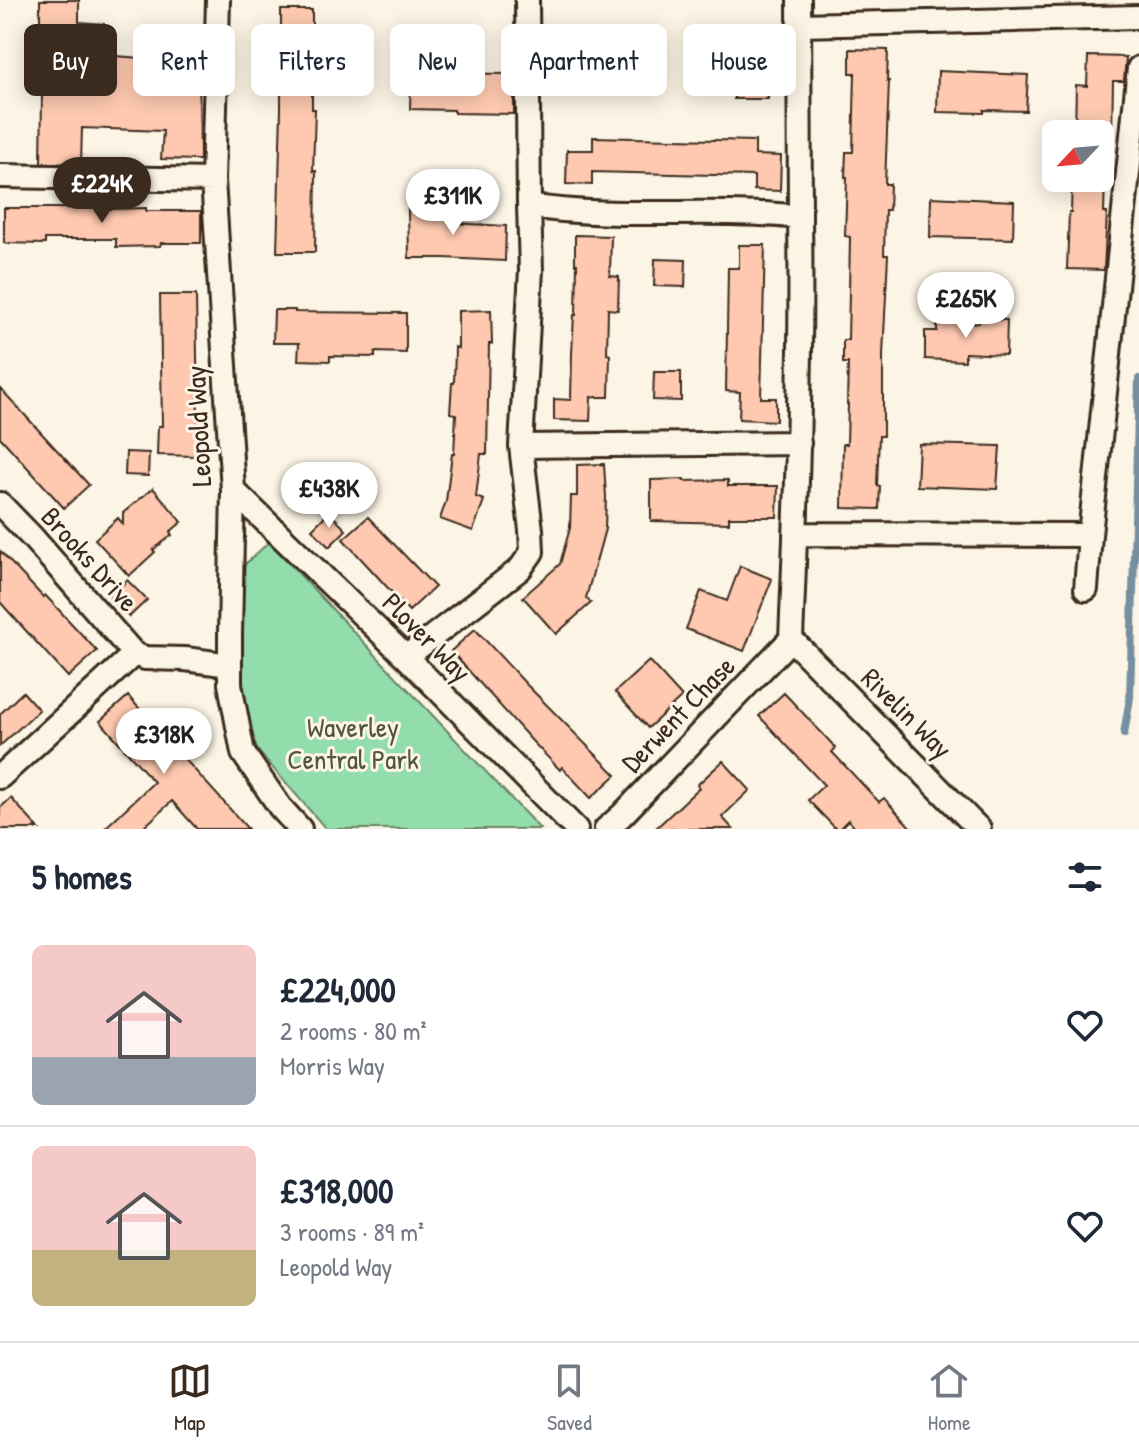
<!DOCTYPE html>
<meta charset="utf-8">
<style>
body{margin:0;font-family:"Patrick Hand",sans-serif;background:#f2f2f3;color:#1f2937;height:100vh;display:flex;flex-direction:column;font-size:30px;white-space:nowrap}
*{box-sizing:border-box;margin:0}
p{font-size:26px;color:#747a83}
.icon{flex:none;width:44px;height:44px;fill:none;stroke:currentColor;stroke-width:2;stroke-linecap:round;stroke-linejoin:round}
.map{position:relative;height:829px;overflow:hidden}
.sheet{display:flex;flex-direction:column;background:#fff;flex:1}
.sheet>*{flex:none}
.top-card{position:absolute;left:24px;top:24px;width:1092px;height:72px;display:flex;gap:16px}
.needle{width:52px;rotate:244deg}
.buttons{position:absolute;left:1042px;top:120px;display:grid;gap:16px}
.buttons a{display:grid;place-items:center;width:72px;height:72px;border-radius:12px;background:#fff;box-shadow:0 4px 20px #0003;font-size:40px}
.price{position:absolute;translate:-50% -68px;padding:0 18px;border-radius:28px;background:#fff;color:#222;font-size:26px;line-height:52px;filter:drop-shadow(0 2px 4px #0008)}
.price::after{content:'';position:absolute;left:50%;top:48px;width:24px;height:18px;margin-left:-12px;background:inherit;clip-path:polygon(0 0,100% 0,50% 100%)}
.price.on{background:#3b2a1e;color:#fff}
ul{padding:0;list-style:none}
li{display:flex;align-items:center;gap:24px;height:200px;padding:0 32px}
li+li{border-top:2px solid #e0e1e3}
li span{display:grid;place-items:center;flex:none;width:224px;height:160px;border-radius:12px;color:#555}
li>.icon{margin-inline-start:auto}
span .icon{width:96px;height:96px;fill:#fffc;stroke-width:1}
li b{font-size:34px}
h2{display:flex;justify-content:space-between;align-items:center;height:96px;padding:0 32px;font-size:34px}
.chip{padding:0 28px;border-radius:12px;background:#fff;box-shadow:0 4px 20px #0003;font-size:28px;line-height:72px}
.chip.on{background:#3b2a1e;color:#fff}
.dock{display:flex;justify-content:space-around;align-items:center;height:112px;border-top:2px solid #e0e1e3;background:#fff;font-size:22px;color:#747a83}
.dock a{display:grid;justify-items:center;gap:4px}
.dock .on{color:#3b2a1e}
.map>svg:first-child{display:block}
.green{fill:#93dcab;stroke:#678364;stroke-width:2}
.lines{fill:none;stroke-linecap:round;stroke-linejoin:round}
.stream{stroke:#748fa1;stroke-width:8}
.building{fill:#fec9b0;stroke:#3b2a1e;stroke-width:2}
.street-casing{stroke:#3b2a1e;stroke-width:28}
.street{stroke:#fcf5e5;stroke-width:22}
.labels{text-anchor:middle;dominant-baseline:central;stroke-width:6;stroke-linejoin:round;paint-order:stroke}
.street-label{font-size:28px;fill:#3b2a1e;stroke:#fcf5e5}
.park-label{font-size:28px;fill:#515641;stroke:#fcf5e5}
</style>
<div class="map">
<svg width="1139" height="829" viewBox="0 0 1139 829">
<rect width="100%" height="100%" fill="#fcf5e5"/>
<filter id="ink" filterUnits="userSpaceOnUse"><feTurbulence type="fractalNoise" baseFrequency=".0125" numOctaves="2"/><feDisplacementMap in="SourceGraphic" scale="16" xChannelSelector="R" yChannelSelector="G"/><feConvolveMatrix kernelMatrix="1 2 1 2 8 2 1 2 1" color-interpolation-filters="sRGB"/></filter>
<g filter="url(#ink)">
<path class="green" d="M 269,542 L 540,829 L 326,829 L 258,751 L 244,713 L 239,570 Z"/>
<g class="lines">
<path class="stream" d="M 1124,734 L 1130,698 L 1139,379"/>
</g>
<path class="building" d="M 40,0 L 79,0 L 79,22 L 104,24 L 103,55 L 167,60 L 166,30 L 203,29 L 202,62 L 199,63 L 200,160 L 161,159 L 163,131 L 82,128 L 81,164 L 41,163 L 43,28 L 40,28 Z
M 281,10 L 312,10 L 312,109 L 315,109 L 313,171 L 316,171 L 315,252 L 277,252 L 281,109 Z
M 850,49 L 888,50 L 887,81 L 889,81 L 885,184 L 890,184 L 889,210 L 885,210 L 884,255 L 888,255 L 883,355 L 883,436 L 879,436 L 877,485 L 880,486 L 879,509 L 842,508 L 843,444 L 847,444 L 848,404 L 847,404 L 848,363 L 843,363 L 843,340 L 848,340 L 849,292 L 850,237 L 845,236 L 847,177 L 845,177 L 846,152 L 853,152 L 855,73 L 850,73 Z
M 1088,56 L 1126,57 L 1124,81 L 1113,81 L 1112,134 L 1075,134 L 1076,85 L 1087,86 Z
M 734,58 L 768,58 L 768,99 L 734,99 Z
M 938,71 L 1028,75 L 1026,111 L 984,110 L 984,113 L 937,112 Z
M 411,73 L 514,74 L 514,114 L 454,113 L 454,110 L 410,109 Z
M 593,137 L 755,141 L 755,155 L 781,156 L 780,191 L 754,190 L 754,176 L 592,172 L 592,185 L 566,184 L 567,150 L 593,150 Z
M 1072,178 L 1105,178 L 1104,213 L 1107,213 L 1104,270 L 1067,269 L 1069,212 L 1071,212 Z
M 931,197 L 1014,201 L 1013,239 L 930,237 Z
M 67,203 L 109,203 L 109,209 L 146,208 L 146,211 L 201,211 L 201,243 L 161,243 L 160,246 L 116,247 L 116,239 L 45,239 L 45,244 L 4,243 L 4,208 L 68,208 Z
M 452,208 L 453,223 L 506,226 L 505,261 L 444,258 L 409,258 L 408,209 Z
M 575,235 L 611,236 L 610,276 L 619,277 L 618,310 L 608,309 L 607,354 L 610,355 L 609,397 L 591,397 L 590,421 L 554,420 L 554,399 L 571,400 L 572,353 L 574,315 L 576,315 L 577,264 L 575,264 Z
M 739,245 L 765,245 L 761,398 L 776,398 L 776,421 L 739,419 L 740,392 L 726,391 L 728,268 L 739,268 Z
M 655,259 L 686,260 L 685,287 L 654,286 Z
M 160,295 L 196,295 L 198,419 L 196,456 L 157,455 L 158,426 L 162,426 Z
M 274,310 L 295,310 L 295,312 L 406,313 L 406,353 L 375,352 L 375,357 L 330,356 L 330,361 L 298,360 L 299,343 L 273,343 Z
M 491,310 L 492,344 L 489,344 L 487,454 L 481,454 L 476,497 L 484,500 L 473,531 L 440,519 L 446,501 L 452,454 L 454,454 L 456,414 L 450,413 L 452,383 L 454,383 L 455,347 L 458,348 L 458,311 Z
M 979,319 L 1007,320 L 1006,355 L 965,353 L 965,361 L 925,359 L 925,331 L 937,331 L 937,322 L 979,323 Z
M 654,372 L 681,372 L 681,401 L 653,400 Z
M 0,388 L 89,485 L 64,508 L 0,437 Z
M 919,444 L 1000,446 L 997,489 L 917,486 Z
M 126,452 L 149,453 L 148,476 L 125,475 Z
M 604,464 L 606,497 L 605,529 L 586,598 L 591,603 L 556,634 L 523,597 L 560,564 L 570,528 L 571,496 L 577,496 L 577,465 Z
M 684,479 L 684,481 L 728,480 L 728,486 L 778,486 L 777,517 L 729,517 L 729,523 L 651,521 L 651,480 Z
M 153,488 L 182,522 L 170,532 L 172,535 L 153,550 L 155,552 L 129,576 L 95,539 L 118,518 L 123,524 L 123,513 Z
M 329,512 L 346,530 L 329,547 L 312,529 Z
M 368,517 L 435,587 L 409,611 L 343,539 Z
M 0,551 L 43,597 L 45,595 L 97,651 L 68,677 L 0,602 Z
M 740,566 L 772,579 L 744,651 L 686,629 L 701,591 L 727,601 Z
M 127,580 L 147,600 L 129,617 L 110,598 Z
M 475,629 L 527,685 L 616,775 L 591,798 L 562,767 L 560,770 L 532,741 L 451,651 Z
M 649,661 L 682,697 L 648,728 L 615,692 Z
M 23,692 L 39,710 L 0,746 L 0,714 Z
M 784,693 L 836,748 L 832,752 L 879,802 L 884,798 L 912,829 L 856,829 L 848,820 L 839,829 L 836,829 L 808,800 L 824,785 L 759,716 Z
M 128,696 L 248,829 L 197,829 L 172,801 L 142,829 L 104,829 L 154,782 L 100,721 Z
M 723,761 L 750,790 L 722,817 L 733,829 L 655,829 L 699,788 L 697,785 Z
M 11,798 L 39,829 L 0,829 L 0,808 Z"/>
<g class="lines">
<defs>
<path id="street" d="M 218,0 L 213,180 L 233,490 L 230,634 L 230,684 L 243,753 L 280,807 L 300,829
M 527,0 L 529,206
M 799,0 L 800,217
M 799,25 L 1139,17
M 0,176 L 213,180
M 521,446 L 799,443
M 233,490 L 406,657 L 576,829
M 0,504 L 32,537 L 134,654
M 795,534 L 1090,535
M 1086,589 L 1090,535 L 1139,68
M 791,639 L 979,829
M 406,657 L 520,569 L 532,552 L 531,530 L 521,446 L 531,270 L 529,206 C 618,220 710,207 800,217 C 802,358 797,498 791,639
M 0,777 L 134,654 L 145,658 L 185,659 L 230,665
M 606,829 L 622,815 L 791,639"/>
</defs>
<use href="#street" class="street-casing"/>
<use href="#street" class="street"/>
</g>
</g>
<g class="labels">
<g class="street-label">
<text transform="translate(198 426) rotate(-93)">Leopold Way</text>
<text transform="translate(90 559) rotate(48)">Brooks Drive</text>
<text transform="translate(427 637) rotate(45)">Plover Way</text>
<text transform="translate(907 713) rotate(45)">Rivelin Way</text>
<text transform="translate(678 714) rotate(-46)">Derwent Chase</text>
</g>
<g class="park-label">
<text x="353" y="727">Waverley<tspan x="353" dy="32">Central Park</tspan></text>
</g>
</g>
</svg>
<div class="buttons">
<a><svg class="needle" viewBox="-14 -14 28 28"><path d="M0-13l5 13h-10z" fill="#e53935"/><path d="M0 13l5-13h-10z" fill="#747a83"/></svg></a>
</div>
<b class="price on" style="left:102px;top:225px">£224K</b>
<b class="price" style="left:453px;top:237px">£311K</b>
<b class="price" style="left:966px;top:340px">£265K</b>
<b class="price" style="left:329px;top:530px">£438K</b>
<b class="price" style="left:164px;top:776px">£318K</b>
<div class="top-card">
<a class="chip on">Buy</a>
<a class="chip">Rent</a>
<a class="chip">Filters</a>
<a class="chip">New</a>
<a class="chip">Apartment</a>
<a class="chip">House</a>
</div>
</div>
<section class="sheet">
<h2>5 homes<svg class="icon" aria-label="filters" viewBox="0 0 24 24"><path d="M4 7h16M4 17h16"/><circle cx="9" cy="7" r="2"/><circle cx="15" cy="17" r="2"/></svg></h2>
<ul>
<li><span style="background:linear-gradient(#f6c9c9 70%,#9aa5b1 0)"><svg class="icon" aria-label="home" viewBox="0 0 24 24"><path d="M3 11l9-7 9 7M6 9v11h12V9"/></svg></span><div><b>£224,000</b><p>2 rooms · 80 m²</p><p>Morris Way</p></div><svg class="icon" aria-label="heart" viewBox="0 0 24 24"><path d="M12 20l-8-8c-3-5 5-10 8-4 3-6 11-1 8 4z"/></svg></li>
<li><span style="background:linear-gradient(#f6c9c9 65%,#c2b280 0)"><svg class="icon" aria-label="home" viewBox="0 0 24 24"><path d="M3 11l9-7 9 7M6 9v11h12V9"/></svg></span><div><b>£318,000</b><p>3 rooms · 89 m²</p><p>Leopold Way</p></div><svg class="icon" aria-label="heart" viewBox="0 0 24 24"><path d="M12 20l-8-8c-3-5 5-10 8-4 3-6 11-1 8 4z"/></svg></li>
</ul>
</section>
<nav class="dock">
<a class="on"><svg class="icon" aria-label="map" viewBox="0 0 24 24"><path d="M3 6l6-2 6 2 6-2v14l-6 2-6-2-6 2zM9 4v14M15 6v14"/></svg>Map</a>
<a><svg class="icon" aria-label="saved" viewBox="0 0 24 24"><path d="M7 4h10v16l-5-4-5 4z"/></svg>Saved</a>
<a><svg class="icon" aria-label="home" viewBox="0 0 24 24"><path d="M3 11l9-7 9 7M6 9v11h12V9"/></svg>Home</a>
</nav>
